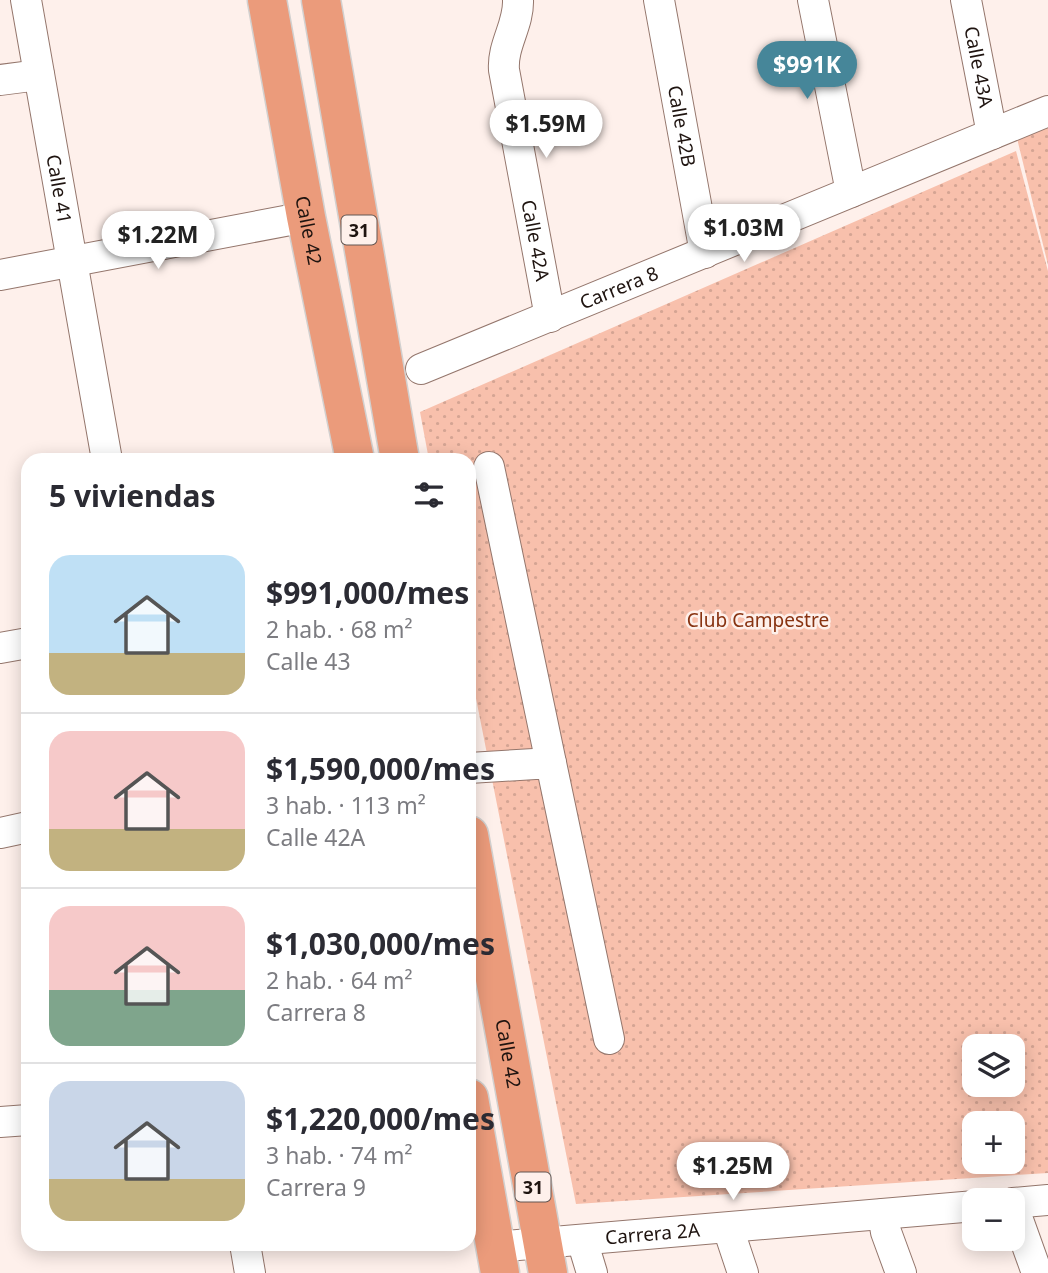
<!DOCTYPE html>
<html lang="es">
<meta charset="utf-8">
<style>
body{margin:0;font-family:"Noto Sans",sans-serif;background:#f2f2f3;color:#2b2b33;height:100vh;display:flex;flex-direction:column;font-size:26px;white-space:nowrap}
*{box-sizing:border-box;margin:0}
p{font-size:23px;color:#7c7c81}
.icon{flex:none;width:38px;height:38px;fill:none;stroke:currentColor;stroke-width:2;stroke-linecap:round;stroke-linejoin:round}
.map{position:relative;flex:1;overflow:hidden}
.sheet{position:absolute;left:21px;top:453px;width:455px;height:798px;display:flex;flex-direction:column;background:#fff;border-radius:21px;box-shadow:0 4px 18px #0003}
.sheet>*{flex:none}
.tools{position:absolute;left:962px;top:1034px;display:grid;gap:14px}
.tools a{display:grid;place-items:center;width:63px;height:63px;border-radius:14px;background:#fff;box-shadow:0 4px 18px #0003;font-size:35px}
.price{position:absolute;translate:-50% -60px;padding:0 16px;border-radius:24px;background:#fff;color:#222;font-size:23px;line-height:46px;filter:drop-shadow(0 2px 4px #0008)}
.price::after{content:'';position:absolute;left:50%;top:42px;width:21px;height:16px;margin-left:-10px;background:inherit;clip-path:polygon(0 0,100% 0,50% 100%)}
.price.current{background:#468699;color:#fff}
ul{padding:0;list-style:none}
li{display:flex;align-items:center;gap:21px;height:175px;padding:0 28px}
li+li{border-top:2px solid #e1e1e2}
li span{display:grid;place-items:center;flex:none;width:196px;height:140px;border-radius:21px;color:#555}
li>.icon{margin-inline-start:auto}
span .icon{width:84px;height:84px;fill:#fffc;stroke-width:1}
li b{font-size:30px}
h2{display:flex;justify-content:space-between;align-items:center;height:84px;padding:0 28px;font-size:30px}
.map>svg:first-child{display:block}
.park{fill:url(#park-dots);fill-rule:evenodd}
.lines{fill:none;stroke-linecap:round;stroke-linejoin:round}
.minor-casing{stroke:#94766c;stroke-width:32}
.major-casing{stroke:#d2d0cf;stroke-width:41}
.minor{stroke:#fff;stroke-width:30}
.major{stroke:#eb9b7b;stroke-width:38}
.labels{text-anchor:middle;dominant-baseline:central;stroke-width:5;stroke-linejoin:round;paint-order:stroke}
.shield{fill:#fef0eb;stroke:#625652;stroke-width:2}
.shield-label{font-size:18px;font-weight:bold;fill:#1f1410}
.street-label{font-size:19px;fill:#1f1410;stroke:#fef0eb}
.park-label{font-size:19px;fill:#831;stroke:#fef0eb}
</style>
<div class="map">
<svg width="1048" height="1273" viewBox="0 0 1048 1273">
<defs>
<pattern id="park-dots" width="8" height="8" patternUnits="userSpaceOnUse" patternTransform="scale(1.75)"><rect width="8" height="8" fill="#f8c0ac"/><path d="M2 2h.1M6 6h.1" fill="none" stroke="#d4a493" stroke-width="1.8" stroke-linecap="round"/></pattern>
</defs>
<rect width="100%" height="100%" fill="#fef0eb"/>
<path class="park" d="M 1048,112 L 1048,265 L 1014,126 Z
M 1016,151 L 1048,271 L 1048,1173 L 576,1204 L 469,663 L 469,460 L 429,460 L 420,412 ZM 975,1046 L 1013,1046 L 1013,1085 L 975,1085 ZM 975,1124 L 1013,1124 L 1013,1162 L 975,1162 Z"/>
<g class="lines">
<defs>
<g id="minor">
<path id="s1" d="M 26,0 L 107,460"/>
<path id="s2" d="M 518,0 C 519,25 502,45 504,70 L 550,317"/>
<path id="s3" d="M 659,0 L 705,253"/>
<path d="M 813,0 L 851,192"/>
<path id="s4" d="M 966,0 L 992,134"/>
<path d="M 0,80 L 39,75"/>
<path d="M 0,275 L 306,217"/>
<path id="s5" d="M 421,369 L 1048,111"/>
<path d="M 489,467 L 551,763"/>
<path d="M 0,648 L 28,643"/>
<path d="M 469,768 L 551,763 L 609,1039"/>
<path d="M 0,833 L 28,827"/>
<path d="M 0,1122 L 28,1120"/>
<path d="M 1013,1203 L 1048,1200"/>
<path d="M 1013,1206 L 1037,1273"/>
<path d="M 883,1214 L 886,1232 L 901,1273"/>
<path d="M 728,1228 L 743,1273"/>
<path d="M 582,1240 L 592,1273"/>
<path d="M 245,1244 L 250,1273"/>
<path id="s6" d="M 495,1247 L 975,1206"/>
</g>
<g id="major">
<path id="s7" d="M 267,0 L 306,217 L 355,460"/>
<path d="M 321,0 L 400,460"/>
<path id="s8" d="M 469,835 L 548,1273"/>
<path d="M 469,1098 L 500,1273"/>
</g>
</defs>
<use href="#minor" class="minor-casing"/>
<use href="#major" class="major-casing"/>
<use href="#minor" class="minor"/>
<use href="#major" class="major"/>
</g>
<g class="labels">
<g class="shield">
<rect x="341.5" y="215.5" width="35" height="29" rx="5"/>
<rect x="515.5" y="1172.5" width="35" height="29" rx="5"/>
</g>
<g class="shield-label">
<text x="359" y="230">31</text>
<text x="533" y="1187">31</text>
</g>
<g class="street-label">
<text stroke="none"><textPath href="#s4" startOffset="68">Calle 43A</textPath></text>
<text stroke="none"><textPath href="#s3" startOffset="128">Calle 42B</textPath></text>
<text stroke="none"><textPath href="#s1" startOffset="192">Calle 41</textPath></text>
<text stroke="none"><textPath href="#s7" startOffset="234">Calle 42</textPath></text>
<text stroke="none"><textPath href="#s2" startOffset="245">Calle 42A</textPath></text>
<text stroke="none"><textPath href="#s5" startOffset="214">Carrera 8</textPath></text>
<text stroke="none"><textPath href="#s8" startOffset="222">Calle 42</textPath></text>
<text stroke="none"><textPath href="#s6" startOffset="158">Carrera 2A</textPath></text>
</g>
<g class="park-label">
<text x="758" y="620">Club Campestre</text>
</g>
</g>
</svg>
<div class="tools">
<a><svg class="icon" aria-label="layers" viewBox="0 0 24 24"><path d="M12 4l9 5-9 5-9-5zM3 14l9 5 9-5"/></svg></a>
<a>+</a>
<a>−</a>
</div>
<b class="price current" style="left:807px;top:101px">$991K</b>
<b class="price" style="left:546px;top:160px">$1.59M</b>
<b class="price" style="left:744px;top:264px">$1.03M</b>
<b class="price" style="left:158px;top:271px">$1.22M</b>
<b class="price" style="left:733px;top:1202px">$1.25M</b>
<section class="sheet">
<h2>5 viviendas<svg class="icon" aria-label="filters" viewBox="0 0 24 24"><path d="M4 7h16M4 17h16"/><circle cx="9" cy="7" r="2"/><circle cx="15" cy="17" r="2"/></svg></h2>
<ul>
<li><span style="background:linear-gradient(#bfe0f5 70%,#c2b280 0)"><svg class="icon" aria-label="home" viewBox="0 0 24 24"><path d="M3 11l9-7 9 7M6 9v11h12V9"/></svg></span><div><b>$991,000/mes</b><p>2 hab. · 68 m²</p><p>Calle 43</p></div></li>
<li><span style="background:linear-gradient(#f6c9c9 70%,#c2b280 0)"><svg class="icon" aria-label="home" viewBox="0 0 24 24"><path d="M3 11l9-7 9 7M6 9v11h12V9"/></svg></span><div><b>$1,590,000/mes</b><p>3 hab. · 113 m²</p><p>Calle 42A</p></div></li>
<li><span style="background:linear-gradient(#f6c9c9 60%,#7fa58c 0)"><svg class="icon" aria-label="home" viewBox="0 0 24 24"><path d="M3 11l9-7 9 7M6 9v11h12V9"/></svg></span><div><b>$1,030,000/mes</b><p>2 hab. · 64 m²</p><p>Carrera 8</p></div></li>
<li><span style="background:linear-gradient(#c9d6e8 70%,#c2b280 0)"><svg class="icon" aria-label="home" viewBox="0 0 24 24"><path d="M3 11l9-7 9 7M6 9v11h12V9"/></svg></span><div><b>$1,220,000/mes</b><p>3 hab. · 74 m²</p><p>Carrera 9</p></div></li>
</ul>
</section>
</div>
